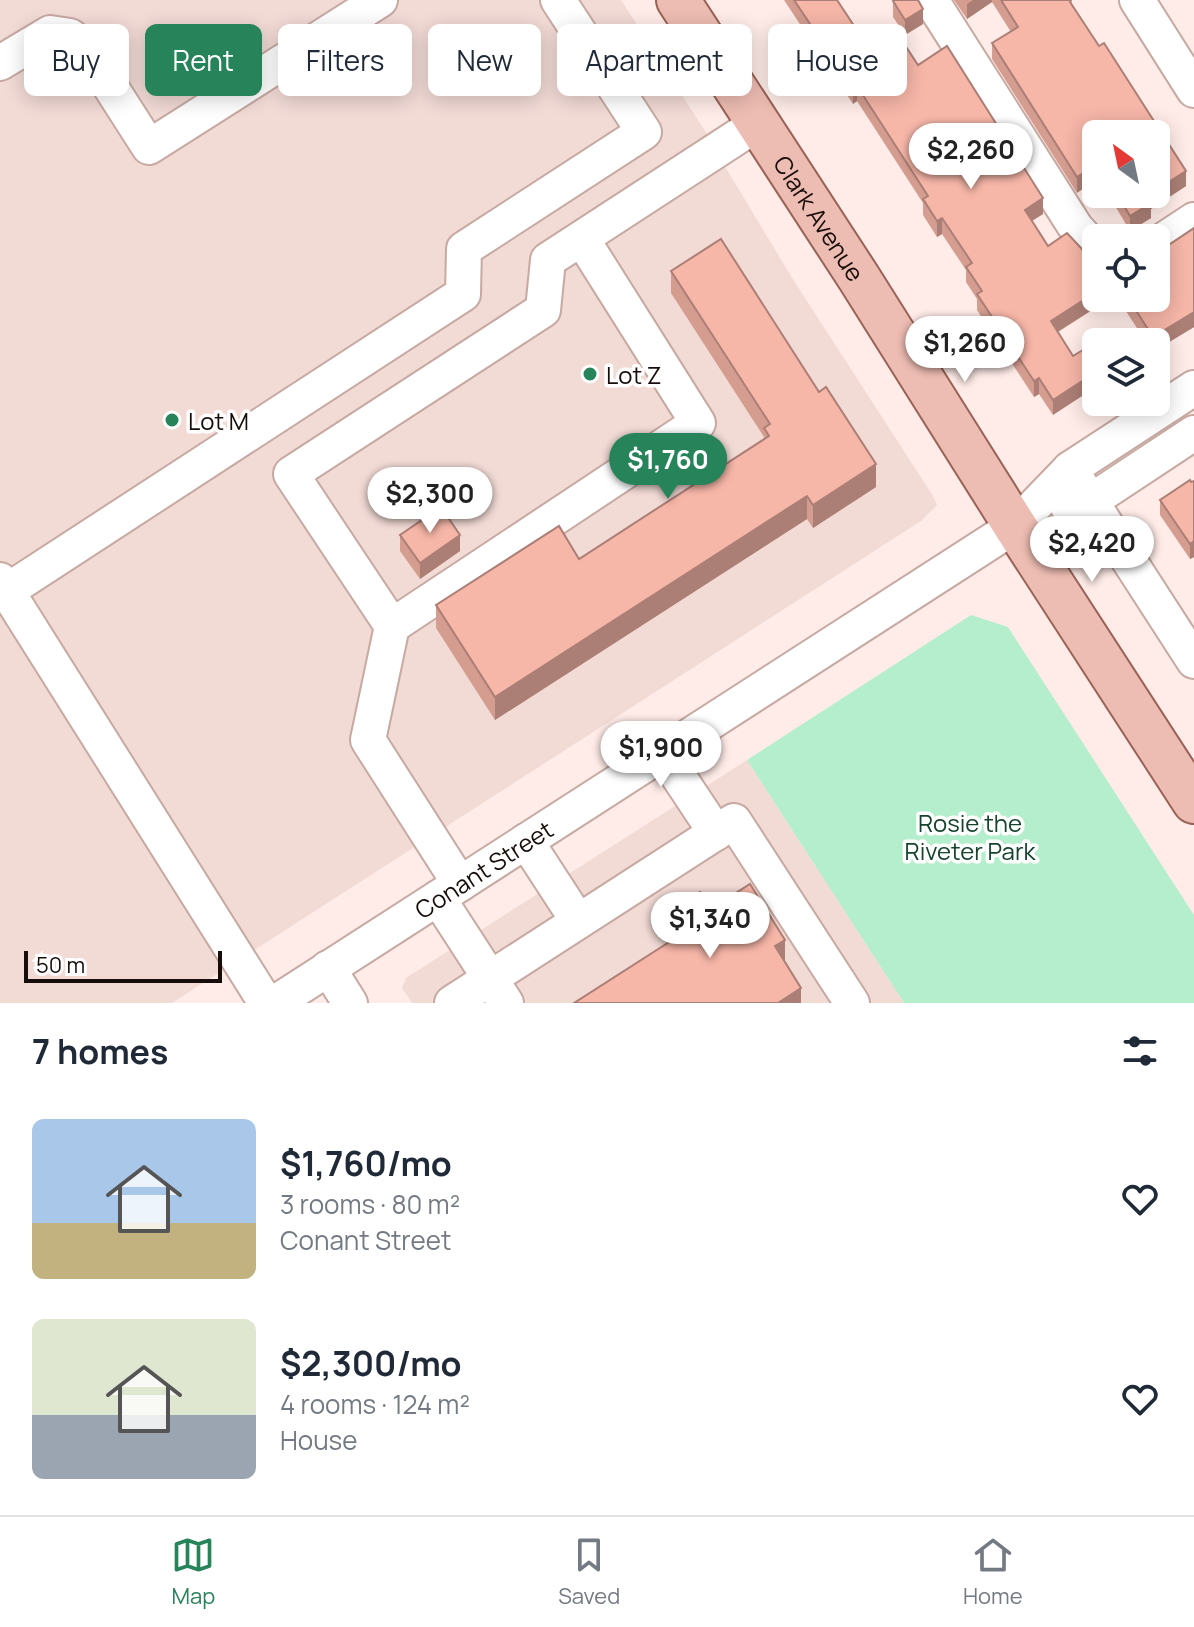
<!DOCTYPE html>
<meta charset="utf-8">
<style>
body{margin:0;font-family:Manrope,sans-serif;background:#f2f2f3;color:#1f2937;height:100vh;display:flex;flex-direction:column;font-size:30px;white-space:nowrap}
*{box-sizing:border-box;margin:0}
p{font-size:26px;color:#747a83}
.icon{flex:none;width:44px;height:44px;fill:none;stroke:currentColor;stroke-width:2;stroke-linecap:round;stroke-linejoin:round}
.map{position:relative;height:1003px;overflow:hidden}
.panel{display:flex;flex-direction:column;background:#fff;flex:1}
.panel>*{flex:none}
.guide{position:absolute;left:24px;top:24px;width:1146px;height:72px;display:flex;gap:16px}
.needle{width:52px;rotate:327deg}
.fabs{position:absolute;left:1082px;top:120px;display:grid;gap:16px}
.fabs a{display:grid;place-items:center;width:88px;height:88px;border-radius:12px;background:#fff;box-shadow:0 4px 20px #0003;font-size:40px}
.scale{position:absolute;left:24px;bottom:20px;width:198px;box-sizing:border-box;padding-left:8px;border:4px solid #170d0b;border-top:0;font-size:22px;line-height:28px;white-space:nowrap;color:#170d0b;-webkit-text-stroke:6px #fefefe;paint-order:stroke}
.price{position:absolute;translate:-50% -68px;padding:0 18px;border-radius:28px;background:#fff;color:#222;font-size:26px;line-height:52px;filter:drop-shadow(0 2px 4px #0008)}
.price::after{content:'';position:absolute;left:50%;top:48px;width:24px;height:18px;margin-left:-12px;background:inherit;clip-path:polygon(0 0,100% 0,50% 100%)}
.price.active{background:#278359;color:#fff}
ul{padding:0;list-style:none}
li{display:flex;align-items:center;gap:24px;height:200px;padding:0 32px}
li span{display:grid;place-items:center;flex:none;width:224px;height:160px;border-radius:12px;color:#555}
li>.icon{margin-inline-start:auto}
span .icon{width:96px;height:96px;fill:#fffc;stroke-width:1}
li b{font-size:34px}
h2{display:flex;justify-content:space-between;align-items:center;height:96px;padding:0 32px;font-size:34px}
.chip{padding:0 28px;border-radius:12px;background:#fff;box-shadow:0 4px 20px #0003;font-size:28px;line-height:72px}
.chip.active{background:#278359;color:#fff}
.tabs{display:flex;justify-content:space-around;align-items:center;height:112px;border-top:2px solid #e0e1e3;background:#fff;font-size:22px;color:#747a83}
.tabs a{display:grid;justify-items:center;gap:4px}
.tabs .active{color:#278359}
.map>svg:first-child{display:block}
.built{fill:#f2dad5}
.green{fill:#b5eecd}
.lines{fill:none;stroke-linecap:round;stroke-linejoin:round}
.minor-casing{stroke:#c7a9a2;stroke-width:38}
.major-casing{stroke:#9a6256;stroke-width:46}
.minor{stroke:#fff;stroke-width:34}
.major{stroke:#edbcb2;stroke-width:42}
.wall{fill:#d49d90}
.shaded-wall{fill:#ac7f76}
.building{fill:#f6b6a8;stroke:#ac7f76;stroke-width:2}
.poi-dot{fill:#278359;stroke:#fefefe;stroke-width:3}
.labels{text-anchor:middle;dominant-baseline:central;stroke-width:7;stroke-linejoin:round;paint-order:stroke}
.street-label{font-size:24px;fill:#170d0b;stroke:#fefefe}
.poi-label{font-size:24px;fill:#170d0b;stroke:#fefefe;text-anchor:start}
.park-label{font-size:24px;fill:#15432d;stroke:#fefefe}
</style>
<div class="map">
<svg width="1194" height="1003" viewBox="0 0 1194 1003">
<rect width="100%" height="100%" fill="#ffece8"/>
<path class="built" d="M 0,0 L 621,0 L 705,131 L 724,165 L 794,281 L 933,496 L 937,505 L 921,521 L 172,1003 L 0,1003 Z
M 747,760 L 904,1003 L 412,1003 L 402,988 L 406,978 Z"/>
<path class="green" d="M 971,615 L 1008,627 L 1194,915 L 1194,1003 L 904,1003 L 747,760 Z"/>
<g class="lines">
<defs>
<g id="minor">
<path d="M 931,0 L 1076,228 L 1096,250"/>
<path d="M 1137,0 L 1194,90"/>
<path d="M 0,63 L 50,33 L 70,36 L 87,50 L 149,147 L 380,0"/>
<path d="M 1156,245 L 1194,220"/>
<path d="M 1070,469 L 1194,661"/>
<path d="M 1068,507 L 1091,501 L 1194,433"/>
<path d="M 0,580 L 266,1003"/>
<path d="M 7,591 L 463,294 L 464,249 L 644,132 L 558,0"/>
<path d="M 392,626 L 698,423 L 582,239"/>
<path d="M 663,753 L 716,833"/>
<path d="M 526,841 L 578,921"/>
<path d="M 460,884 L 368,740 L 392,626 L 291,474 L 543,310 L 548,260 L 757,124"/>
<path d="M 438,898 L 506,1003"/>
<path d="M 328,968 L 350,1003"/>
<path id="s1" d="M 275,1003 L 1015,526 L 1070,469 L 1194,388"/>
<path d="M 452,1003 L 734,821 L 852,1003"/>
</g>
<g id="major">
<path id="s2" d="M 678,0 L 859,278 L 1015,526 L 1194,802"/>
</g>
</defs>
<use href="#minor" class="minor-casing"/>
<use href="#major" class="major-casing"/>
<use href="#minor" class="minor"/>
<use href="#major" class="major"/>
</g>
<path class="wall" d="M 784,0 L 837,0 L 870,50 L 918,65 L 1043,214 L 1032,221 L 1048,246 L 1106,298 L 1106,301 L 1058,332 L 1053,415 L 1039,394 L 1034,397 L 977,310 L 977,299 L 966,282 L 966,270 L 942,234 L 937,237 L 923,215 L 923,203 L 857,101 L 853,104 L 825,62 L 812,60 L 813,44 Z
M 954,0 L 1071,0 L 1072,4 L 1186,186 L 1151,209 L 1151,218 L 1130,231 L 1108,194 L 1156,194 L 1096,134 L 1077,193 L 992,59 L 992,43 L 1011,32 L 992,2 L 967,19 Z
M 893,1 L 923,24 L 905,35 L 893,17 Z
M 1194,228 L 1194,327 L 1156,350 L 1156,342 L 1146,342 L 1120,302 L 1120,298 L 1156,298 L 1158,249 L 1167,246 Z
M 671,271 L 876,487 L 813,528 L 807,519 L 495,720 L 436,628 L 436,605 L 579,559 L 764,439 L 764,437 L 671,293 Z
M 1194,481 L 1194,557 L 1190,559 L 1160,515 L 1160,500 Z
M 400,535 L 460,551 L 420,579 L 400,551 Z
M 678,907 L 711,909 L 785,962 L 801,1003 L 678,936 Z"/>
<path class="shaded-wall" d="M 973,0 L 992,0 L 992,2 L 967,19 L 967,4 Z
M 923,9 L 923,24 L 905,35 L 905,20 Z
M 857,86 L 857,101 L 853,104 L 853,88 Z
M 1096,165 L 1096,180 L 1077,193 L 1077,177 Z
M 1186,171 L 1186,186 L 1151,209 L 1151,218 L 1130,231 L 1130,216 L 1147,196 L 1150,194 L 1156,194 L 1156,190 Z
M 1043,198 L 1043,214 L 1025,225 L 1025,210 Z
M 942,218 L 942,234 L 937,237 L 937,221 Z
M 1096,292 L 1096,298 L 1106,298 L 1106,301 L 1051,336 L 1051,321 Z
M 1194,308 L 1194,327 L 1156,350 L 1156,342 L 1153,342 L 1153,337 Z
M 1096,372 L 1096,387 L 1053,415 L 1053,400 Z
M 1039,378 L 1039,394 L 1034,397 L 1034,381 Z
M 876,464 L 876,487 L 813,528 L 813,505 Z
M 807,496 L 807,519 L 495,720 L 495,697 Z
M 460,535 L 460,551 L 420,579 L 420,563 Z
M 1194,541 L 1194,557 L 1190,559 L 1190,544 Z
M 785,940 L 785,969 L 775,946 Z
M 801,988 L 801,1003 L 778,1003 Z"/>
<path class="building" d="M 794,0 L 837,0 L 870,50 L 897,33 L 918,65 L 947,46 L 1043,198 L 1025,210 L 1048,246 L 1067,233 L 1081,248 L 1096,270 L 1096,292 L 1051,321 L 1073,356 L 1096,342 L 1096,372 L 1053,400 L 1039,378 L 1034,381 L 977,294 L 982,291 L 966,267 L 972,263 L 942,218 L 937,221 L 923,199 L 928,196 L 857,86 L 853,88 L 825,46 L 812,45 L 816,33 Z
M 895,0 L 918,0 L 923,9 L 905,20 L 893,1 Z
M 1001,0 L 1071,0 L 1070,2 L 1099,46 L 1104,43 L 1186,171 L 1156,190 L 1156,134 L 1096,134 L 1096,165 L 1077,177 L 992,43 L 1018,27 Z
M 1117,194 L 1150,194 L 1147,196 L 1151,203 L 1130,216 Z
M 1194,228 L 1194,312 L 1153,337 L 1128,298 L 1156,298 L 1156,249 L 1167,246 Z
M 721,239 L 819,392 L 826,387 L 876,464 L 813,505 L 807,496 L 495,697 L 436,605 L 559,526 L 579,559 L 769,436 L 764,428 L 770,424 L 671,271 Z
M 1104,338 L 1106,342 L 1096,342 Z
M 1190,480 L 1191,482 L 1194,481 L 1194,541 L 1190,544 L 1160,500 Z
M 441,507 L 460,535 L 420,563 L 400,535 Z
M 750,884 L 785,940 L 775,946 L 801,988 L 778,1003 L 574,1003 L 691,928 L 678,907 L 700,892 L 711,909 Z"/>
<g class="poi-dot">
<circle cx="590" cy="374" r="8"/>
<circle cx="172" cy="420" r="8"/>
</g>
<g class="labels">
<g class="street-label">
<text stroke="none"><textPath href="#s2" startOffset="260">Clark Avenue</textPath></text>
<text stroke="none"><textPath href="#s1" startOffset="248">Conant Street</textPath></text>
</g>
<g class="poi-label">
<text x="606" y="374">Lot Z</text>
<text x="188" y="420">Lot M</text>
</g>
<g class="park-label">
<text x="970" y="822">Rosie the<tspan x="970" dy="28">Riveter Park</tspan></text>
</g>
</g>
</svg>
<div class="fabs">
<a><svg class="needle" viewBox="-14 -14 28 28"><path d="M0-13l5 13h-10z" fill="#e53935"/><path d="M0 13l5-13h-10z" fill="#747a83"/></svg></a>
<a><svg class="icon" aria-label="locate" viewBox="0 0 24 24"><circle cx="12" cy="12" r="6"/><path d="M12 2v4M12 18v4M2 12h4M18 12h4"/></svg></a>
<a><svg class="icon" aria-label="layers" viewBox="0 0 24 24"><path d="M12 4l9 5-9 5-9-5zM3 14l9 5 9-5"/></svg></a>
</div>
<div class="scale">50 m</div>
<b class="price" style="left:971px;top:191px">$2,260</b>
<b class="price" style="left:965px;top:384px">$1,260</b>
<b class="price active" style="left:668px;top:501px">$1,760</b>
<b class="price" style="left:430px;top:535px">$2,300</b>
<b class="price" style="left:1092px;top:584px">$2,420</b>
<b class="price" style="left:661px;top:789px">$1,900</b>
<b class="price" style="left:710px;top:960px">$1,340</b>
<div class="guide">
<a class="chip">Buy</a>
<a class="chip active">Rent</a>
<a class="chip">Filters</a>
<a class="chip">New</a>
<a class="chip">Apartment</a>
<a class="chip">House</a>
</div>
</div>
<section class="panel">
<h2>7 homes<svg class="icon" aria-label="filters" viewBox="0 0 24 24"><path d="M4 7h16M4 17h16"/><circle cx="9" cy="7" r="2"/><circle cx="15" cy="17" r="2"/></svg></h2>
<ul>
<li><span style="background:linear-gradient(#a9c7e8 65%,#c2b280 0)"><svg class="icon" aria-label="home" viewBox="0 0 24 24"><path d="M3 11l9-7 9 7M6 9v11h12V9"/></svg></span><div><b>$1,760/mo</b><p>3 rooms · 80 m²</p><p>Conant Street</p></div><svg class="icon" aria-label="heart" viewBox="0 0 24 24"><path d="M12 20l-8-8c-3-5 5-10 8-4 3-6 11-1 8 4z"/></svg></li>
<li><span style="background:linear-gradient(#dfe7d0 60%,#9aa5b1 0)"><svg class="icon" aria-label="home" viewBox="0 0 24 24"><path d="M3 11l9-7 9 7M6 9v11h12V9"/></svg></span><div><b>$2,300/mo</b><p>4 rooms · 124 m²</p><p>House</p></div><svg class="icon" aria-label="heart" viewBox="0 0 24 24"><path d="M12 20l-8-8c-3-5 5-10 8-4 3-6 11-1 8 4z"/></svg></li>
</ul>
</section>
<nav class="tabs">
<a class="active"><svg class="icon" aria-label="map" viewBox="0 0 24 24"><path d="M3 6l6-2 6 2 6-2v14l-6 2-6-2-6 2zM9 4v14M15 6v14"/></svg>Map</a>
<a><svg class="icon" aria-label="saved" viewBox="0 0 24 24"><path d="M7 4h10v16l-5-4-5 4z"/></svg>Saved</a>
<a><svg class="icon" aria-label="home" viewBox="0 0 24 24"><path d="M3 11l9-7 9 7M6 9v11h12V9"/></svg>Home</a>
</nav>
